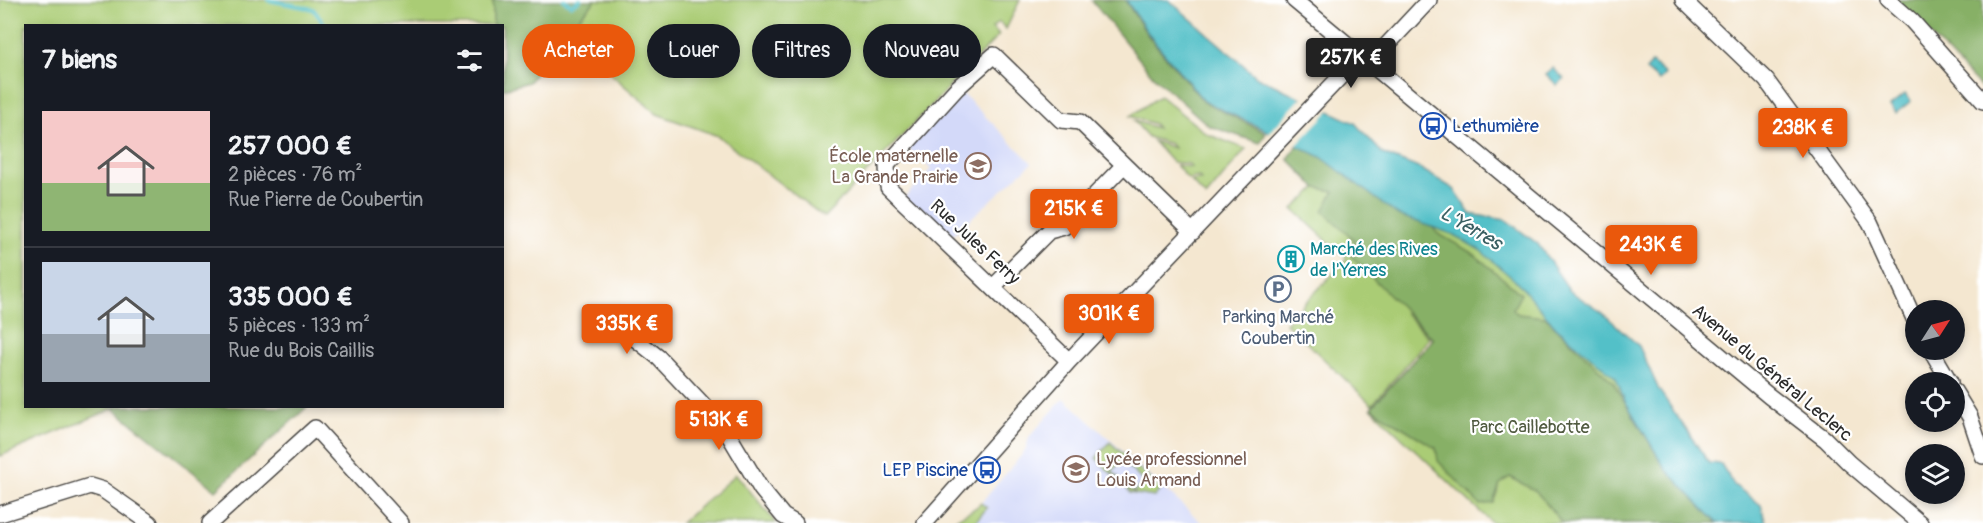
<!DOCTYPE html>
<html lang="fr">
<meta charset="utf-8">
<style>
body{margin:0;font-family:Pangolin,sans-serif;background:#242831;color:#f1f3f6;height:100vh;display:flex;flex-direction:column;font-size:22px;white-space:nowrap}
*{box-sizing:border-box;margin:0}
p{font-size:20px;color:#9ea1a6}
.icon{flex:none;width:33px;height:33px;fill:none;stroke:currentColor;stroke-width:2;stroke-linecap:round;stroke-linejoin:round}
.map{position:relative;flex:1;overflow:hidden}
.side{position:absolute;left:24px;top:24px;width:480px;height:384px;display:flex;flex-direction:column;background:#171b24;border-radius:0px;box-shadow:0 3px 9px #0003}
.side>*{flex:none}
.guide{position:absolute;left:522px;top:24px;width:570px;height:54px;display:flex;gap:12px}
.needle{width:39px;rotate:54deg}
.controls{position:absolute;left:1905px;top:300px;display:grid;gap:12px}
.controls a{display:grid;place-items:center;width:60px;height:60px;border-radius:50%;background:#171b24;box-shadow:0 3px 9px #0003;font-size:30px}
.price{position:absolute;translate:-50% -51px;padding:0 14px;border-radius:6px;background:#ea580c;color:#fff;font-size:20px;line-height:39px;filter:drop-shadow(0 2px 3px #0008)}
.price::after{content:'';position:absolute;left:50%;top:36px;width:18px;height:14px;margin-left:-9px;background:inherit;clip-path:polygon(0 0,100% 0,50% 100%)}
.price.on{background:#222;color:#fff}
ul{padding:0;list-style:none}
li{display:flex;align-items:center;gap:18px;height:150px;padding:0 18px}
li+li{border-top:2px solid #363941}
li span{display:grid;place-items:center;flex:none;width:168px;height:120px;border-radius:0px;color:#555}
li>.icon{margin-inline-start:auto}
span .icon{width:72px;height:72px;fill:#fffc;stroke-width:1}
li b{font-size:26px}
h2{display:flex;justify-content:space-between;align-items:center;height:72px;padding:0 18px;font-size:26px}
.chip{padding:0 21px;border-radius:27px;background:#171b24;box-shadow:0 3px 9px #0003;font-size:21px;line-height:54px}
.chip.on{background:#ea580c;color:#fff}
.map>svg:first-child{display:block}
.built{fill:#d3d9f9}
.green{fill:#aacc75;stroke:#6a7c50;stroke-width:1.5}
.forest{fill:#87b066;stroke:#596e48;stroke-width:1.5}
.water{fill:#52c0c8;stroke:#3e767a;stroke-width:1.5}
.pier{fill:#f4e7d0}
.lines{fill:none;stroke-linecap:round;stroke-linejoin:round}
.stream{stroke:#52c0c8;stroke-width:4}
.minor-casing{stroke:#494744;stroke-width:18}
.minor{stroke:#fff;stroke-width:15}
.labels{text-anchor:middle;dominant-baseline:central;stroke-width:4.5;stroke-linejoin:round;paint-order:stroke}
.transit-label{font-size:18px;fill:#164399;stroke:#fff;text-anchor:start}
.education-label{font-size:18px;fill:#785e54;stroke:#fff;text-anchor:end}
.street-label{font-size:18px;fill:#2b2b2b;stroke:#fff}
.culture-label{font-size:18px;fill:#0d838f;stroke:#fff;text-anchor:start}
.service-label{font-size:18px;fill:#4e5e75;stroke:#fff}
.park-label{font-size:18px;fill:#515b41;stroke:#fff}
.water-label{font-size:20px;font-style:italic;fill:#395f62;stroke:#fff}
</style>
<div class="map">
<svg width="1983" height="523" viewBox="0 0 1983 523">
<rect width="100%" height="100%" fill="#fff"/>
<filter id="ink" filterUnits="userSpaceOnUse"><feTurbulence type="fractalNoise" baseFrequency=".0167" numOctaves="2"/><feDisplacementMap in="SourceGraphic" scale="12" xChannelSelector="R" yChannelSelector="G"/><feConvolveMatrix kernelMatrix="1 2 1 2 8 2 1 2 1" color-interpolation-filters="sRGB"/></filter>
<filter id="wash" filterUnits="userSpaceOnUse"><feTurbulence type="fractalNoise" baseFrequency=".008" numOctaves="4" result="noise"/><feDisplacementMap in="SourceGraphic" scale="24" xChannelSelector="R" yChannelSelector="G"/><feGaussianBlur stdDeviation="1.35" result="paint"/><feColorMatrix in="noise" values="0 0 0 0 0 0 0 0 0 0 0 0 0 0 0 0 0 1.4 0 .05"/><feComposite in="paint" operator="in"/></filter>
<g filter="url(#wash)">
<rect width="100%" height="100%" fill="#f4e7d0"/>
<path class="built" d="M 957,88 L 1032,163 L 946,241 L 902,200 L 931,169 L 904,145 Z
M 1064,398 L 1202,523 L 952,523 L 957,517 L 973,513 L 981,503 L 1025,451 L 1029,437 Z"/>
<path class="green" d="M 0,0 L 493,0 L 493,25 L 26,26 L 26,406 L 117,407 L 0,456 Z
M 596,0 L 1020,0 L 1006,29 L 999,22 L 992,28 L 999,35 L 824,217 L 718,136 L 657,114 L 572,40 L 565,33 Z
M 1160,96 L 1207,134 L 1246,149 L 1206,197 L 1191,181 L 1201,180 L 1199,177 L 1188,179 L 1176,165 L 1191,167 L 1189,164 L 1172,162 L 1153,141 L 1174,148 L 1171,144 L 1148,137 L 1134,121 L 1157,128 L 1154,124 L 1130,116 Z
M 1288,159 L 1459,235 L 1506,269 L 1617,375 L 1720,523 L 1492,523 L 1371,408 L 1433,339 L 1404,312 L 1429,338 L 1372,405 L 1286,323 L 1347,259 L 1293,209 L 1316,188 Z
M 1110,442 L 1161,489 L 1154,497 L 1130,493 L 1127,489 L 1128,487 L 1134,492 L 1144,482 L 1122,461 L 1112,471 L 1118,477 L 1117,479 L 1096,458 Z
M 736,474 L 776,523 L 681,523 Z
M 981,503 L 987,508 L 974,523 L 952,523 C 960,513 972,513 981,503 Z"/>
<path class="forest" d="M 493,0 L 596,0 L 557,42 L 529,82 L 503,89 L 502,26 L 493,25 Z
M 1091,0 L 1125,0 L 1149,37 L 1204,102 L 1266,133 L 1260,143 L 1209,126 L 1153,76 Z
M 1897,0 L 1983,0 L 1983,90 Z
M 1300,142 L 1429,222 L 1437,233 L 1474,254 L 1521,294 L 1513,309 L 1518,314 L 1545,317 L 1613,382 L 1665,468 L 1717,523 L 1562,523 L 1536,491 L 1510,477 L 1500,484 L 1493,503 L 1480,505 L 1438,461 L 1436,448 L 1371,408 L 1433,339 L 1349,254 L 1354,240 L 1323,211 L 1334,191 L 1317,188 L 1288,159 Z
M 117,407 L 117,406 L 307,407 L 216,490 L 114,409 Z"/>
<path class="water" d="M 1126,0 L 1169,0 L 1257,77 L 1355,123 L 1383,154 L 1421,169 L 1454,189 L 1470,214 L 1506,220 L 1538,244 L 1570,291 L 1603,313 L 1639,346 L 1659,390 L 1709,463 L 1721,464 L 1734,485 L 1761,505 L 1766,523 L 1717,523 L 1665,468 L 1625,401 L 1616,378 L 1556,327 L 1518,283 L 1480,250 L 1452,234 L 1398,215 L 1321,157 L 1204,101 L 1150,36 Z
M 1652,63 L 1665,74 L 1659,81 L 1646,70 Z
M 1553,68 L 1564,79 L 1557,85 L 1546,74 Z
M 1905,94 L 1911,101 L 1896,113 L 1890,106 Z"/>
<path class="pier" d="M 1303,96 L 1331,109 L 1294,148 L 1267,135 Z"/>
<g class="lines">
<path class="stream" d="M 268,0 L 313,9 L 326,26
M 564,0 L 571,5 L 580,0"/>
</g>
</g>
<g filter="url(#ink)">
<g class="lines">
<defs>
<path id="minor" d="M 1294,0 L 1769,396 L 1825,439 L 1849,463 L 1920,523
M 1683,0 L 1766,80 L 1870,222 L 1916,323
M 1888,0 L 1912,21 L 1983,101
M 1370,63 L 1429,0
M 994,286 L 1049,231 L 1064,227 L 1124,165
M 619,326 L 658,357 L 724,427 L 761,489 L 783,516 L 795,523
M 1931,350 L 1950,382
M 1069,361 L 888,187 L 887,165 L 957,88 L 994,55 L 1061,120 L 1080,122 L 1193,232
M 1954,391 L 1970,417 L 1983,456
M 0,514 L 90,486 L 103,490 L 150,523
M 210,523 L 315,428 L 401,523
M 925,523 L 1069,361 L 1361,55"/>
</defs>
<use href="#minor" class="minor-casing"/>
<use href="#minor" class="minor"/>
</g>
</g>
<defs>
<symbol id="bus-ring" viewBox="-11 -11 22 22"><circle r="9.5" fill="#fff" stroke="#1a4fb4" stroke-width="1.5"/><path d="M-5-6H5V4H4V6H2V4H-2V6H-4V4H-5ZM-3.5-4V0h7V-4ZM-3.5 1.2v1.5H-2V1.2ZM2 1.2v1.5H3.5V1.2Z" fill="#1a4fb4"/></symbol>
<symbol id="school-ring" viewBox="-11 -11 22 22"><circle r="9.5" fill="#fff" stroke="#8d6e63" stroke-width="1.5"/><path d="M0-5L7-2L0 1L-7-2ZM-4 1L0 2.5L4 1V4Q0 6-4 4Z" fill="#8d6e63"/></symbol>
<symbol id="building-ring" viewBox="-11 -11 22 22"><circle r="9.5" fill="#fff" stroke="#0f9aa8" stroke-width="1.5"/><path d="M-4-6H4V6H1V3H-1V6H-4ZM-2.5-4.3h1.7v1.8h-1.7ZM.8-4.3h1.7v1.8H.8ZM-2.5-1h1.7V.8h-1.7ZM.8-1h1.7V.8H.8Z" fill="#0f9aa8"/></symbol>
<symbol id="parking-ring" viewBox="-11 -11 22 22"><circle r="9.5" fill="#fff" stroke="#5c6f8a" stroke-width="1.5"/><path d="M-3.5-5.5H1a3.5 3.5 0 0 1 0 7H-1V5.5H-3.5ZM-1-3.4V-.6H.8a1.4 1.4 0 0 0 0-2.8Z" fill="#5c6f8a"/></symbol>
</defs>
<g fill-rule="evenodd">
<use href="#bus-ring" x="1418" y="111" width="30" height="30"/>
<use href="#school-ring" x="963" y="151" width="30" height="30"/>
<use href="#building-ring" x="1276" y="244" width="30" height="30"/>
<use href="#parking-ring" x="1263" y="274" width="30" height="30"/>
<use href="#school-ring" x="1061" y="454" width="30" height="30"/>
<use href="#bus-ring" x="972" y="455" width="30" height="30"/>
</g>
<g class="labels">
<g class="transit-label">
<text x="1452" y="126">Lethumière</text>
<text x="968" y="470" text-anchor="end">LEP Piscine</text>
</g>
<g class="education-label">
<text x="958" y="156">École maternelle<tspan x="958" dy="21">La Grande Prairie</tspan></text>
<text x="1096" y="459" text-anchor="start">Lycée professionnel<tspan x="1096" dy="21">Louis Armand</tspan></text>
</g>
<g class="street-label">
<text transform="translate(975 242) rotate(43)">Rue Jules Ferry</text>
<text transform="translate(1772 373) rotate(40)">Avenue du Général Leclerc</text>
</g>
<g class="culture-label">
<text x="1310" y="249">Marché des Rives<tspan x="1310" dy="21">de l'Yerres</tspan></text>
</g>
<g class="service-label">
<text x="1278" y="317">Parking Marché<tspan x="1278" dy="21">Coubertin</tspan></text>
</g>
<g class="park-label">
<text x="1530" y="427">Parc Caillebotte</text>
</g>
<g class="water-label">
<text transform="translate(1471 228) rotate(30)">L'Yerres</text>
</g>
</g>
</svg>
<div class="controls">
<a><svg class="needle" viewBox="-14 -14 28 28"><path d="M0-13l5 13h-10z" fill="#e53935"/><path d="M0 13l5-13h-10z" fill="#9ea1a6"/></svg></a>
<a><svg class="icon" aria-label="locate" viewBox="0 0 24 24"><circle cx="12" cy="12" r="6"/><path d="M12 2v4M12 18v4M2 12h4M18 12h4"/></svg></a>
<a><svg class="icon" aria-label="layers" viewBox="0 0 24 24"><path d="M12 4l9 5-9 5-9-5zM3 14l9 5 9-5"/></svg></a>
</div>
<b class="price on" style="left:1351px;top:89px">257K €</b>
<b class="price" style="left:1803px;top:159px">238K €</b>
<b class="price" style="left:1074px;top:240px">215K €</b>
<b class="price" style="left:1651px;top:276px">243K €</b>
<b class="price" style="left:1109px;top:345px">301K €</b>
<b class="price" style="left:627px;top:355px">335K €</b>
<b class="price" style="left:719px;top:451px">513K €</b>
<div class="guide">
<a class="chip on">Acheter</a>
<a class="chip">Louer</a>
<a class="chip">Filtres</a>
<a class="chip">Nouveau</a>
</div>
<section class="side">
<h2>7 biens<svg class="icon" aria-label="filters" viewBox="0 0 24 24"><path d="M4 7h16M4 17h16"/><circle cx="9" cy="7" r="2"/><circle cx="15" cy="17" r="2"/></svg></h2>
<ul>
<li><span style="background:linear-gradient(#f6c9c9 60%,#8fb573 0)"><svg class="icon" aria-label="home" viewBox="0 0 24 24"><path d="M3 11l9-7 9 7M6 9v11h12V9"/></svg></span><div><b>257 000 €</b><p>2 pièces · 76 m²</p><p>Rue Pierre de Coubertin</p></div></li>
<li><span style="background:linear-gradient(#c9d6e8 60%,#9aa5b1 0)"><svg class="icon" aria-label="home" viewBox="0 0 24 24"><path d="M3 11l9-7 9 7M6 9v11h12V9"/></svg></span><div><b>335 000 €</b><p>5 pièces · 133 m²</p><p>Rue du Bois Caillis</p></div></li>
</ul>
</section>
</div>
